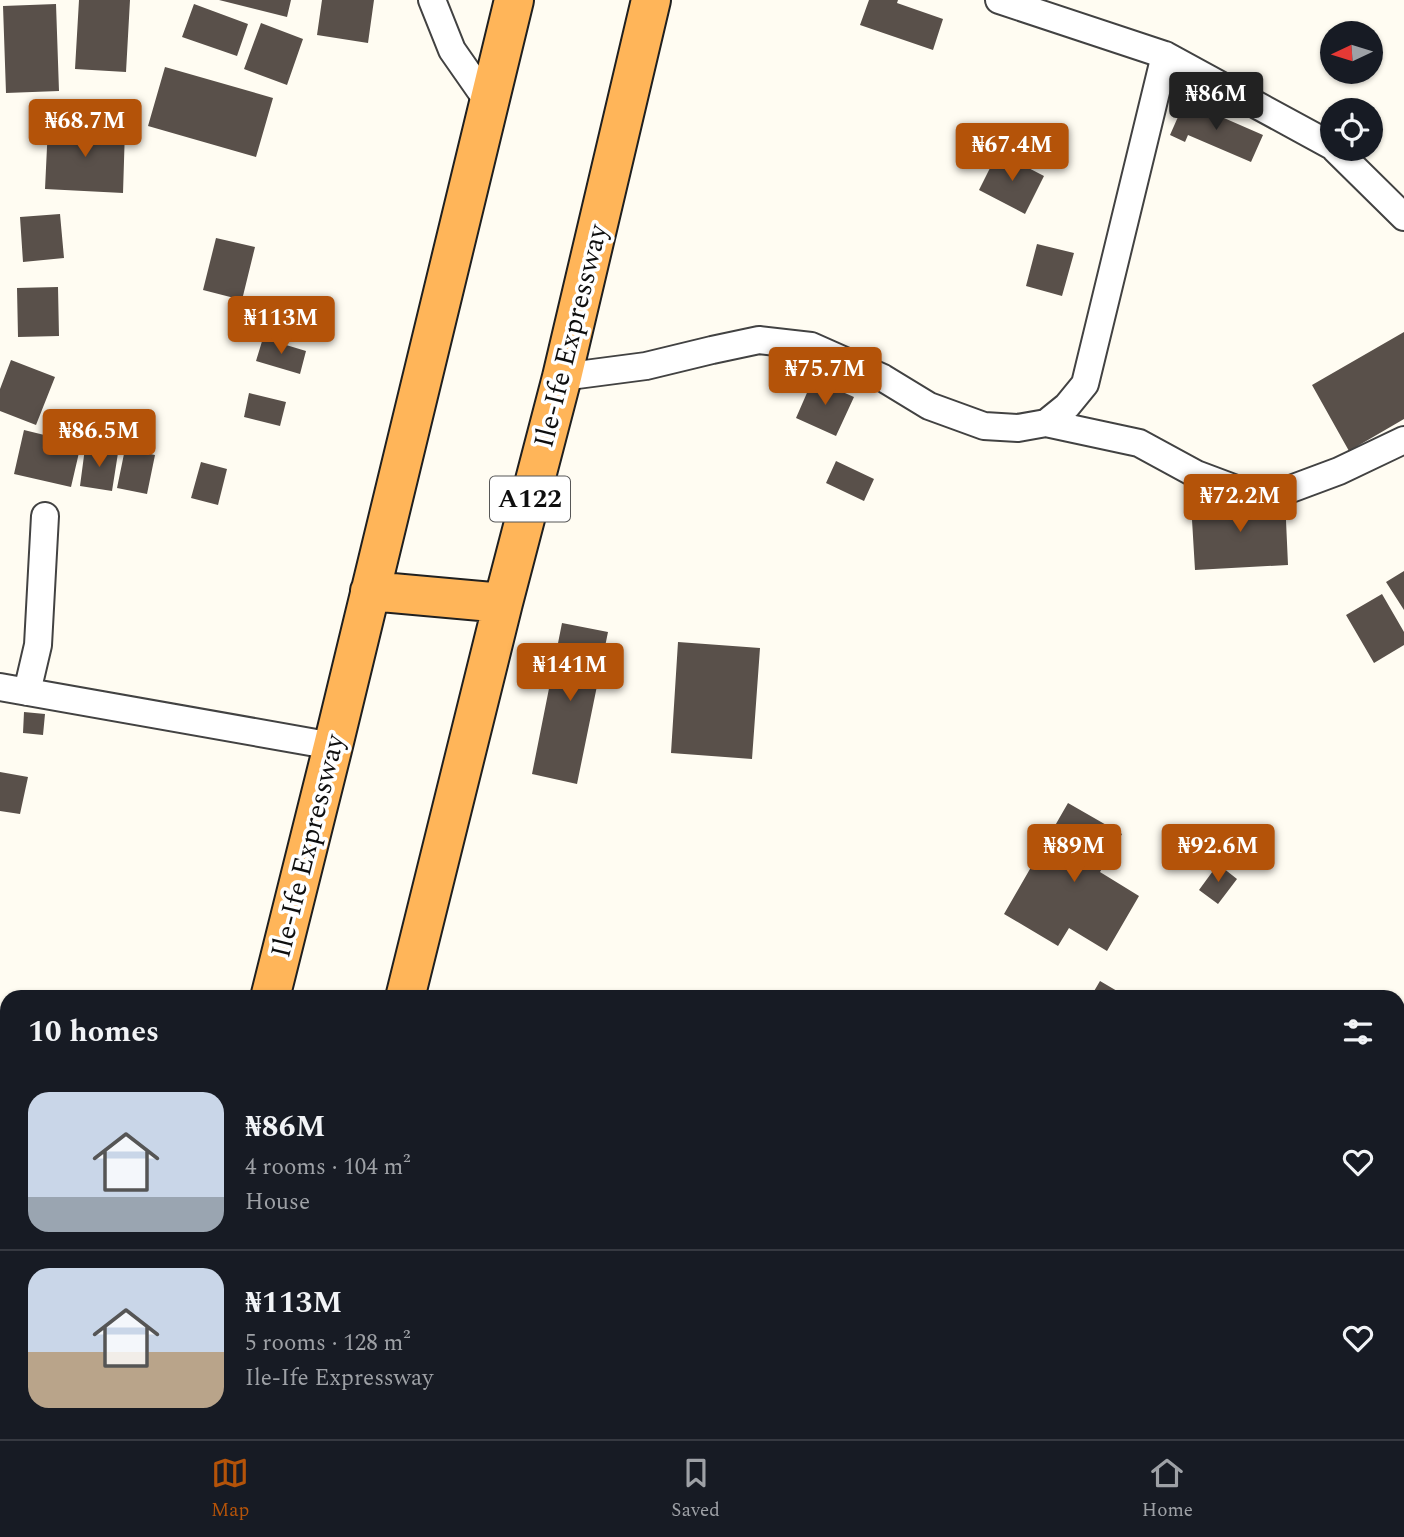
<!DOCTYPE html>
<meta charset="utf-8">
<style>
body{margin:0;font-family:Spectral,serif;background:#20242c;color:#f1f3f6;height:100vh;display:flex;flex-direction:column;font-size:26px;white-space:nowrap}
*{box-sizing:border-box;margin:0}
p{font-size:23px;color:#9ea1a6}
.icon{flex:none;width:38px;height:38px;fill:none;stroke:currentColor;stroke-width:2;stroke-linecap:round;stroke-linejoin:round}
.map{position:relative;flex:1;overflow:hidden}
.details{position:absolute;left:0px;top:990px;width:1405px;height:450px;display:flex;flex-direction:column;background:#171b24;border-radius:21px 21px 0 0;box-shadow:0 2px 5px #0004}
.details>*{flex:none}
.needle{width:46px;rotate:266deg}
.tools{position:absolute;left:1320px;top:21px;display:grid;gap:14px}
.tools a{display:grid;place-items:center;width:63px;height:63px;border-radius:50%;background:#171b24;box-shadow:0 2px 5px #0004;font-size:35px}
.price{position:absolute;translate:-50% -60px;padding:0 16px;border-radius:7px;background:#b45309;color:#fff;font-size:23px;line-height:46px;filter:drop-shadow(0 2px 4px #0008)}
.price::after{content:'';position:absolute;left:50%;top:42px;width:21px;height:16px;margin-left:-10px;background:inherit;clip-path:polygon(0 0,100% 0,50% 100%)}
.price.selected{background:#222;color:#fff}
ul{padding:0;list-style:none}
li{display:flex;align-items:center;gap:21px;height:175px;padding:0 28px}
li+li{border-top:2px solid #363941}
li span{display:grid;place-items:center;flex:none;width:196px;height:140px;border-radius:21px;color:#555}
li>.icon{margin-inline-start:auto}
span .icon{width:84px;height:84px;fill:#fffc;stroke-width:1}
li b{font-size:30px}
h2{display:flex;justify-content:space-between;align-items:center;height:84px;padding:0 28px;font-size:30px}
.tabs{display:flex;justify-content:space-around;align-items:center;height:98px;border-top:2px solid #363941;background:#171b24;font-size:19px;color:#9ea1a6}
.tabs a{display:grid;justify-items:center;gap:4px}
.tabs .selected{color:#b45309}
.map>svg:first-child{display:block}
.building{fill:#59504a}
.lines{fill:none;stroke-linecap:round;stroke-linejoin:round}
.minor-casing{stroke:#424242;stroke-width:30}
.trunk-casing{stroke:#202020;stroke-width:42}
.minor{stroke:#fff;stroke-width:26}
.trunk{stroke:#ffb559;stroke-width:38}
.labels{text-anchor:middle;dominant-baseline:central;stroke-width:7;stroke-linejoin:round;paint-order:stroke}
.shield{fill:#fff;stroke:#575757;stroke-width:2}
.shield-label{font-size:26px;font-weight:bold;fill:#0f0f0f}
.street-label{font-size:28px;fill:#0f0f0f;stroke:#fff}
</style>
<div class="map">
<svg width="1404" height="1439" viewBox="0 0 1404 1439">
<rect width="100%" height="100%" fill="#fffcf2"/>
<path class="building" d="M 79,0 L 130,0 L 126,72 L 75,69 Z
M 219,0 L 291,0 L 287,17 Z
M 322,0 L 374,0 L 368,43 L 317,35 Z
M 869,0 L 898,0 L 897,3 L 943,19 L 933,50 L 860,25 Z
M 56,4 L 59,91 L 6,93 L 3,6 Z
M 194,4 L 248,24 L 237,56 L 182,37 Z
M 261,23 L 303,39 L 287,85 L 244,69 Z
M 165,67 L 273,98 L 256,157 L 148,126 Z
M 1185,101 L 1263,135 L 1251,162 L 1188,135 L 1185,142 L 1170,135 Z
M 48,126 L 125,129 L 123,193 L 45,189 Z
M 998,152 L 1044,176 L 1025,214 L 979,190 Z
M 60,214 L 64,258 L 23,262 L 20,217 Z
M 216,238 L 255,247 L 242,300 L 203,290 Z
M 1037,244 L 1074,253 L 1062,296 L 1026,286 Z
M 58,287 L 59,336 L 18,337 L 17,288 Z
M 1404,332 L 1404,419 L 1349,451 L 1312,385 Z
M 263,338 L 306,351 L 300,374 L 256,361 Z
M 11,360 L 55,377 L 36,425 L 0,411 L 0,389 Z
M 813,379 L 854,397 L 836,436 L 796,418 Z
M 249,393 L 286,402 L 280,426 L 244,417 Z
M 24,430 L 81,444 L 71,487 L 14,474 Z
M 85,448 L 118,453 L 112,491 L 80,486 Z
M 125,449 L 155,455 L 147,494 L 117,488 Z
M 836,461 L 874,479 L 864,501 L 826,483 Z
M 201,462 L 227,469 L 218,505 L 191,498 Z
M 1285,498 L 1288,565 L 1195,570 L 1191,503 Z
M 1404,571 L 1404,610 L 1386,582 Z
M 1382,594 L 1404,632 L 1404,645 L 1374,663 L 1346,615 Z
M 562,623 L 608,632 L 577,784 L 532,774 Z
M 678,642 L 760,648 L 752,759 L 671,753 Z
M 24,712 L 45,714 L 43,735 L 23,733 Z
M 0,772 L 28,777 L 20,814 L 0,811 Z
M 1068,803 L 1122,834 L 1100,872 L 1139,896 L 1107,951 L 1069,928 L 1058,946 L 1004,914 Z
M 1218,864 L 1237,879 L 1218,904 L 1199,890 Z
M 1100,981 L 1129,998 L 1090,998 Z"/>
<g class="lines">
<defs>
<path id="minor" d="M 432,0 L 452,50 L 489,103
M 999,0 L 1165,55 L 1332,146
M 1335,149 L 1404,217
M 562,377 L 646,366 L 712,350 L 759,340 L 811,346 L 883,378 L 929,406 L 984,426 L 1018,428 L 1046,423 L 1067,406 L 1085,384 L 1165,55
M 1046,423 L 1139,443 L 1196,474 L 1236,489 L 1288,490 L 1339,471 L 1404,440
M 0,687 L 333,746
M 27,692 L 38,645 L 45,516
M 0,1371 L 7,1373"/>
<path id="trunk" d="M 370,591 L 503,603
M 270,998 L 333,746 L 514,0
M 405,998 L 503,603 L 562,377 L 651,0
M 160,1439 L 161,1433
M 297,1439 L 299,1433"/>
</defs>
<use href="#minor" class="minor-casing"/>
<use href="#trunk" class="trunk-casing"/>
<use href="#minor" class="minor"/>
<use href="#trunk" class="trunk"/>
</g>
<g class="labels">
<rect class="shield" x="490" y="476.5" width="80" height="45" rx="5"/>
<g class="shield-label">
<text x="530" y="499">A122</text>
</g>
<g class="street-label">
<text transform="translate(571 336) rotate(-76)">Ile-Ife Expressway</text>
<text transform="translate(308 846) rotate(-76)">Ile-Ife Expressway</text>
</g>
</g>
</svg>
<div class="tools">
<a><svg class="needle" viewBox="-14 -14 28 28"><path d="M0-13l5 13h-10z" fill="#e53935"/><path d="M0 13l5-13h-10z" fill="#9ea1a6"/></svg></a>
<a><svg class="icon" aria-label="locate" viewBox="0 0 24 24"><circle cx="12" cy="12" r="6"/><path d="M12 2v4M12 18v4M2 12h4M18 12h4"/></svg></a>
</div>
<b class="price selected" style="left:1216px;top:132px">₦86M</b>
<b class="price" style="left:85px;top:159px">₦68.7M</b>
<b class="price" style="left:1012px;top:183px">₦67.4M</b>
<b class="price" style="left:281px;top:356px">₦113M</b>
<b class="price" style="left:825px;top:407px">₦75.7M</b>
<b class="price" style="left:99px;top:469px">₦86.5M</b>
<b class="price" style="left:1240px;top:534px">₦72.2M</b>
<b class="price" style="left:570px;top:703px">₦141M</b>
<b class="price" style="left:1074px;top:884px">₦89M</b>
<b class="price" style="left:1218px;top:884px">₦92.6M</b>
<section class="details">
<h2>10 homes<svg class="icon" aria-label="filters" viewBox="0 0 24 24"><path d="M4 7h16M4 17h16"/><circle cx="9" cy="7" r="2"/><circle cx="15" cy="17" r="2"/></svg></h2>
<ul>
<li><span style="background:linear-gradient(#c9d6e8 75%,#9aa5b1 0)"><svg class="icon" aria-label="home" viewBox="0 0 24 24"><path d="M3 11l9-7 9 7M6 9v11h12V9"/></svg></span><div><b>₦86M</b><p>4 rooms · 104 m²</p><p>House</p></div><svg class="icon" aria-label="heart" viewBox="0 0 24 24"><path d="M12 20l-8-8c-3-5 5-10 8-4 3-6 11-1 8 4z"/></svg></li>
<li><span style="background:linear-gradient(#c9d6e8 60%,#b9a48a 0)"><svg class="icon" aria-label="home" viewBox="0 0 24 24"><path d="M3 11l9-7 9 7M6 9v11h12V9"/></svg></span><div><b>₦113M</b><p>5 rooms · 128 m²</p><p>Ile-Ife Expressway</p></div><svg class="icon" aria-label="heart" viewBox="0 0 24 24"><path d="M12 20l-8-8c-3-5 5-10 8-4 3-6 11-1 8 4z"/></svg></li>
</ul>
</section>
</div>
<nav class="tabs">
<a class="selected"><svg class="icon" aria-label="map" viewBox="0 0 24 24"><path d="M3 6l6-2 6 2 6-2v14l-6 2-6-2-6 2zM9 4v14M15 6v14"/></svg>Map</a>
<a><svg class="icon" aria-label="saved" viewBox="0 0 24 24"><path d="M7 4h10v16l-5-4-5 4z"/></svg>Saved</a>
<a><svg class="icon" aria-label="home" viewBox="0 0 24 24"><path d="M3 11l9-7 9 7M6 9v11h12V9"/></svg>Home</a>
</nav>
